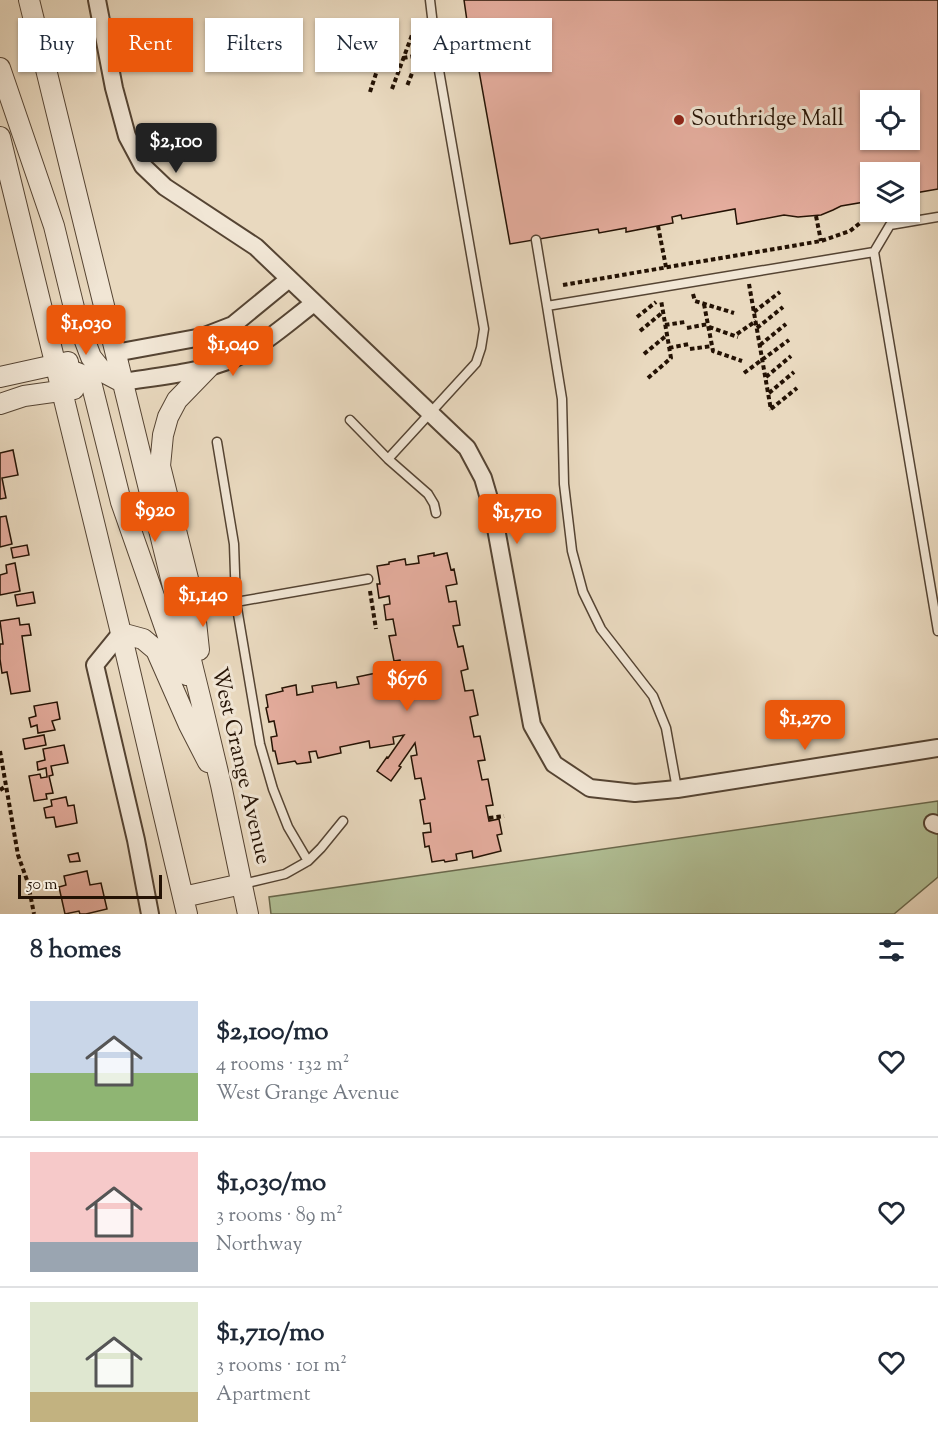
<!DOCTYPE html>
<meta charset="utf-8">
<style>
body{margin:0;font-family:"Sorts Mill Goudy",serif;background:#f2f2f3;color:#1f2937;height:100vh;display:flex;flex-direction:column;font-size:22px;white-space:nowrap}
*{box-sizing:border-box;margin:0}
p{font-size:20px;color:#747a83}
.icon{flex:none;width:33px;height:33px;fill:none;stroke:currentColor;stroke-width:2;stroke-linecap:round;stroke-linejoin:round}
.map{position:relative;height:914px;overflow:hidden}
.details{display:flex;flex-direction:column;background:#fff;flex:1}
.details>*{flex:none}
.hud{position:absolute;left:18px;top:18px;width:600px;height:54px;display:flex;gap:12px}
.controls{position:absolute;left:860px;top:90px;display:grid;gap:12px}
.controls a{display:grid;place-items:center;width:60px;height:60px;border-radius:0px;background:#fff;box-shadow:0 2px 4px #0004;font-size:30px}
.scale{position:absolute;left:18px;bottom:15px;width:144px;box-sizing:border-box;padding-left:6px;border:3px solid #241204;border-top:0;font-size:16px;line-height:21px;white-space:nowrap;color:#241204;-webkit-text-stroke:4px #f1e6d5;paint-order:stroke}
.price{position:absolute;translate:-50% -51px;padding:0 14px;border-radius:6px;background:#ea580c;color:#fff;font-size:20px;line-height:39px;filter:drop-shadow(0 2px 3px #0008)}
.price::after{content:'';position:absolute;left:50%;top:36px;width:18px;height:14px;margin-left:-9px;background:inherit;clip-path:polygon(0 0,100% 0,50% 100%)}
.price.on{background:#222;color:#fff}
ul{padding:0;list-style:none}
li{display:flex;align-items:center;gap:18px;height:150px;padding:0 30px}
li+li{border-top:2px solid #e0e1e3}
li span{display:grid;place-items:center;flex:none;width:168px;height:120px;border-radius:0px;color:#555}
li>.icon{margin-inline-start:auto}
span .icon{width:72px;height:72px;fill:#fffc;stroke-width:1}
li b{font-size:26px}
h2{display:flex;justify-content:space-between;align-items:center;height:72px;padding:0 30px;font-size:26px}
.tag{padding:0 21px;border-radius:0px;background:#fff;box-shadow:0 2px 4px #0004;font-size:21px;line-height:54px}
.tag.on{background:#ea580c;color:#fff}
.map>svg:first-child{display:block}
.green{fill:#b1c096;stroke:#6a694d;stroke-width:1.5}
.building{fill:#e5ad9e;stroke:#241204;stroke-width:1.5;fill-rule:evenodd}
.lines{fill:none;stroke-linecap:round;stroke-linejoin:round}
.service-casing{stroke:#543;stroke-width:11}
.minor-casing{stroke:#543;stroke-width:20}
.tertiary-casing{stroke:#543;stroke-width:22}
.path{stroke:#241204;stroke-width:4;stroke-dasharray:4.5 3;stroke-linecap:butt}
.service{stroke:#f1e6d5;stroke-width:8}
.minor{stroke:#f1e6d5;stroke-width:16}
.tertiary{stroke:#f1e6d5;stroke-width:20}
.poi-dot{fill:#8f2418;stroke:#f1e6d5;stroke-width:2}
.labels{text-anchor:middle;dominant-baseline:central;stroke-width:6;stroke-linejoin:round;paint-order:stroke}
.poi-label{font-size:22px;fill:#241204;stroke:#f1e6d5;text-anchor:start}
.street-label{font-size:22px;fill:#241204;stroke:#f1e6d5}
</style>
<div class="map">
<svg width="938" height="914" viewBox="0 0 938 914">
<rect width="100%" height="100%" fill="#e9d9bf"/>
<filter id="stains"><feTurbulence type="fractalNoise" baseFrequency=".00333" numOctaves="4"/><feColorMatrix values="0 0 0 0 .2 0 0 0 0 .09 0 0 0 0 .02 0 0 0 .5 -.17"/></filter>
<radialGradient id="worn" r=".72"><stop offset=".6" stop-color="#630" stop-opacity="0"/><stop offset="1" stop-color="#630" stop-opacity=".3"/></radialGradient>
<path class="green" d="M 938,801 L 938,877 L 894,914 L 271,914 L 269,897 Z"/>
<path class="building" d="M 464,0 L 938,0 L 938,189 L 909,194 L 909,172 L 870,172 L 870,201 L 841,206 L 833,210 L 821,215 L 798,217 L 784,215 L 737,224 L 735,209 L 682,219 L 681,215 L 672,217 L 673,223 L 626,232 L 626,228 L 599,233 L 598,229 L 510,244 L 478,65 L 471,66 L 463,22 L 467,21 ZM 870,100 L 909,100 L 909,140 L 870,140 Z
M 13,450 L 18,475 L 2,478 L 6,498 L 0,499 L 0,453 Z
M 6,516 L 12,544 L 0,547 L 0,517 Z
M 27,545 L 29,555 L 13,558 L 11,548 Z
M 434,553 L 434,556 L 447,553 L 451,570 L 454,569 L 457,584 L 446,586 L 449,602 L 456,601 L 460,625 L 453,626 L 458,647 L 463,646 L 468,669 L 461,671 L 465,691 L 473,690 L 478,715 L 470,717 L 474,737 L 480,736 L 485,760 L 478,761 L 482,780 L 488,779 L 493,805 L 486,806 L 489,821 L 499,819 L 502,834 L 497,835 L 501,851 L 473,858 L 472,851 L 456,854 L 457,860 L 445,862 L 444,860 L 432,862 L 429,846 L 425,847 L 423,833 L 431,832 L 430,823 L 424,824 L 420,800 L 425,799 L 421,778 L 415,779 L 411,756 L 417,755 L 415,743 L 399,766 L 401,767 L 391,781 L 377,771 L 387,757 L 388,758 L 404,735 L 393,737 L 394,744 L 370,748 L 369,741 L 340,747 L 341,753 L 318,758 L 316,751 L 309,752 L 311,762 L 297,764 L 295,761 L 278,764 L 275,751 L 273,751 L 271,737 L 277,736 L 274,721 L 269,722 L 266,708 L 268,707 L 266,695 L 283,691 L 282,688 L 296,685 L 297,695 L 313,692 L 312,686 L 336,682 L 337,688 L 359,684 L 357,677 L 381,672 L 382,679 L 403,676 L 400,660 L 394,661 L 389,636 L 396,635 L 393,619 L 386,620 L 384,605 L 390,604 L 389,596 L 379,598 L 377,584 L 380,584 L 377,566 L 389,564 L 389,562 L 405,559 L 406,565 L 419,563 L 418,556 Z
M 15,563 L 20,591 L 0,595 L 0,575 L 7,573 L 6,565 Z
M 33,592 L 35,603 L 17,606 L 15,595 Z
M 19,618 L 20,625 L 29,624 L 31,635 L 22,636 L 30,691 L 11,694 L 7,672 L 2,673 L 0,659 L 0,644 L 3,644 L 0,621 Z
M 57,702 L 60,719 L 52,721 L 55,730 L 38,733 L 37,725 L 31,727 L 29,718 L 36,716 L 34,706 Z
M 44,735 L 46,745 L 25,749 L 23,739 Z
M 64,745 L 68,763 L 51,766 L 53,775 L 49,776 L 53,793 L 46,794 L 47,799 L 34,801 L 29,776 L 40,774 L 41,778 L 47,777 L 46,768 L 38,770 L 37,762 L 45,760 L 43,749 Z
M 66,797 L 68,806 L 74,805 L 77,823 L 56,827 L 54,817 L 46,818 L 44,808 L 52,806 L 51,800 Z
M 78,853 L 80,861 L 70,862 L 68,855 Z
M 87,871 L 90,885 L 101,883 L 107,909 L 86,914 L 80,914 L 79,911 L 65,914 L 59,887 L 66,885 L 64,876 Z"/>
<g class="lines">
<defs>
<path id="service" d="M 536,240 L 547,306
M 874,252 L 938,631
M 350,420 L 388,459 L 428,494 L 434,504 L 436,513
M 217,442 L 234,544 L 236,602 L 260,744 L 273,789 L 288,827 L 308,861 L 285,874 L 243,884
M 388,459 L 476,363 L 481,348 L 484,329 L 437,59 L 430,0
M 236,602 L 368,579
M 677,789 L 666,728 L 653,696 L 601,629 L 583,592 L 572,551 L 564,484 L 562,399 L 547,306 L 874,252 L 890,225 L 938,217
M 308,861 L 321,848 L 343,821"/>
<path id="minor" d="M 97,0 L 114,88 L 127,136 L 143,166 L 165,187 L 256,247 L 467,448 L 483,478 L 493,512 L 532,725 L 554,764 L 590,788 L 635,793 L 677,789 L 938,748
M 115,353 L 202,337 L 233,325 L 289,279
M 122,382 C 160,376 200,373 235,358 C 264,345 289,322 314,303
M 121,633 L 95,665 L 136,840 L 150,914
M 933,823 L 938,825"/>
<path id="tertiary" d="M 29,0 L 202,705 L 221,785 L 248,914
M 0,68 L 54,226 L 77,320 L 91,357 L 103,372 L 122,382
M 0,137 L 121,633 L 187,914
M 55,364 L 80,374 L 92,386 L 121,502 L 169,639 L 187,675
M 0,377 L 68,362
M 0,404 L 24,396 L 74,389
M 121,633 L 143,639 L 156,650 L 189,725 L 208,762
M 199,650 L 194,603 L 160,466 L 163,435 L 168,417 L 177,400 L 209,367
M 183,897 L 242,884"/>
</defs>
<use href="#service" class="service-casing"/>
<use href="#minor" class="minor-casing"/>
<use href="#tertiary" class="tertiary-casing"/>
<path class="path" d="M 455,56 L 469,53
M 403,58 L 414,56 L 416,63 L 407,86
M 392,89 L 412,35
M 370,92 L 387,40
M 816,216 L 821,241
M 658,226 L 666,267
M 749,284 L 771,410
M 563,285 L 821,241 L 850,231 L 860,223
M 693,294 L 695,301 L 734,313
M 704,304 L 713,351 L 742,361
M 754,312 L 780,292
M 637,317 L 656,302
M 665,325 L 685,322
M 709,327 L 738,337
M 687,328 L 708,324
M 757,328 L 783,307
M 640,331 L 663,312
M 737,334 L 756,321
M 760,345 L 786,324
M 669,348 L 689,344
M 690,349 L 712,346
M 644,354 L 667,335
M 744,373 L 789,340
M 766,377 L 791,356
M 648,378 L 671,358 L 661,300
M 769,393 L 794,372
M 771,409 L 797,388
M 370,591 L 376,629
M 0,751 L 18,855 L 28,883 L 34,914
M 0,790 L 6,786
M 489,818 L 504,816"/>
<use href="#service" class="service"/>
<use href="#minor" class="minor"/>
<use href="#tertiary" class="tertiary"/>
</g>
<circle class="poi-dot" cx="679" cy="120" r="6"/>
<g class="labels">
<g class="poi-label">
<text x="691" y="120">Southridge Mall</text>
</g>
<g class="street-label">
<text transform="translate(240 766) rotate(77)">West Grange Avenue</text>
</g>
</g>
<rect width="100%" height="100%" filter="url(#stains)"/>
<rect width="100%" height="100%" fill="url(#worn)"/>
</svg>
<div class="controls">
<a><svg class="icon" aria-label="locate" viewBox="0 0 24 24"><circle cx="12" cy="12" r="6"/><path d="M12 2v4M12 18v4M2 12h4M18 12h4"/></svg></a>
<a><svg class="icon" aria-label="layers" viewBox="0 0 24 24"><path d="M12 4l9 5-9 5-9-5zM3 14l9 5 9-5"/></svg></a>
</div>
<div class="scale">50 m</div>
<b class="price on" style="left:176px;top:174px">$2,100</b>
<b class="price" style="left:86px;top:356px">$1,030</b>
<b class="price" style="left:233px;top:377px">$1,040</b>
<b class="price" style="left:155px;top:543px">$920</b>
<b class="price" style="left:517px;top:545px">$1,710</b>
<b class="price" style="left:203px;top:628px">$1,140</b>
<b class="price" style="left:407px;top:712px">$676</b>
<b class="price" style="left:805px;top:751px">$1,270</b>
<div class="hud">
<a class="tag">Buy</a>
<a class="tag on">Rent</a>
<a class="tag">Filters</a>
<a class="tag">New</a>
<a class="tag">Apartment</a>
</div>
</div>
<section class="details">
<h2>8 homes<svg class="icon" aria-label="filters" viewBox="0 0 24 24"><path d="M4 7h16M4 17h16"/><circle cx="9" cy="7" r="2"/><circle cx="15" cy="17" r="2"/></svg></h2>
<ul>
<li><span style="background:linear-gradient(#c9d6e8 60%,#8fb573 0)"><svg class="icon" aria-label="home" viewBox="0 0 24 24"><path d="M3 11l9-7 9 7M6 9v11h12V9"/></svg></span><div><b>$2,100/mo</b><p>4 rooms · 132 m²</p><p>West Grange Avenue</p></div><svg class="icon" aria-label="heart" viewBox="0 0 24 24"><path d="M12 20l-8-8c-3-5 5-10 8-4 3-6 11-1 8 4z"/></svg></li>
<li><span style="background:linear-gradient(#f6c9c9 75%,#9aa5b1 0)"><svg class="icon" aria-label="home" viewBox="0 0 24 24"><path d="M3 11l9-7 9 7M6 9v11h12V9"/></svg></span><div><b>$1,030/mo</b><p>3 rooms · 89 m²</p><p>Northway</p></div><svg class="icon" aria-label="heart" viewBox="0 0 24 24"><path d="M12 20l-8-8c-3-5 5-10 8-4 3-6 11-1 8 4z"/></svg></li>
<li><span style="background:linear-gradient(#dfe7d0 75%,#c2b280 0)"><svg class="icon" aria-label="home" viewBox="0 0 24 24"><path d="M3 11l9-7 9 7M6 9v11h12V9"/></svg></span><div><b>$1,710/mo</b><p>3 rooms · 101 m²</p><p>Apartment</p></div><svg class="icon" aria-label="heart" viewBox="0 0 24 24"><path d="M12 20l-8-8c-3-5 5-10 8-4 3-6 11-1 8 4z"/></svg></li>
</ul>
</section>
